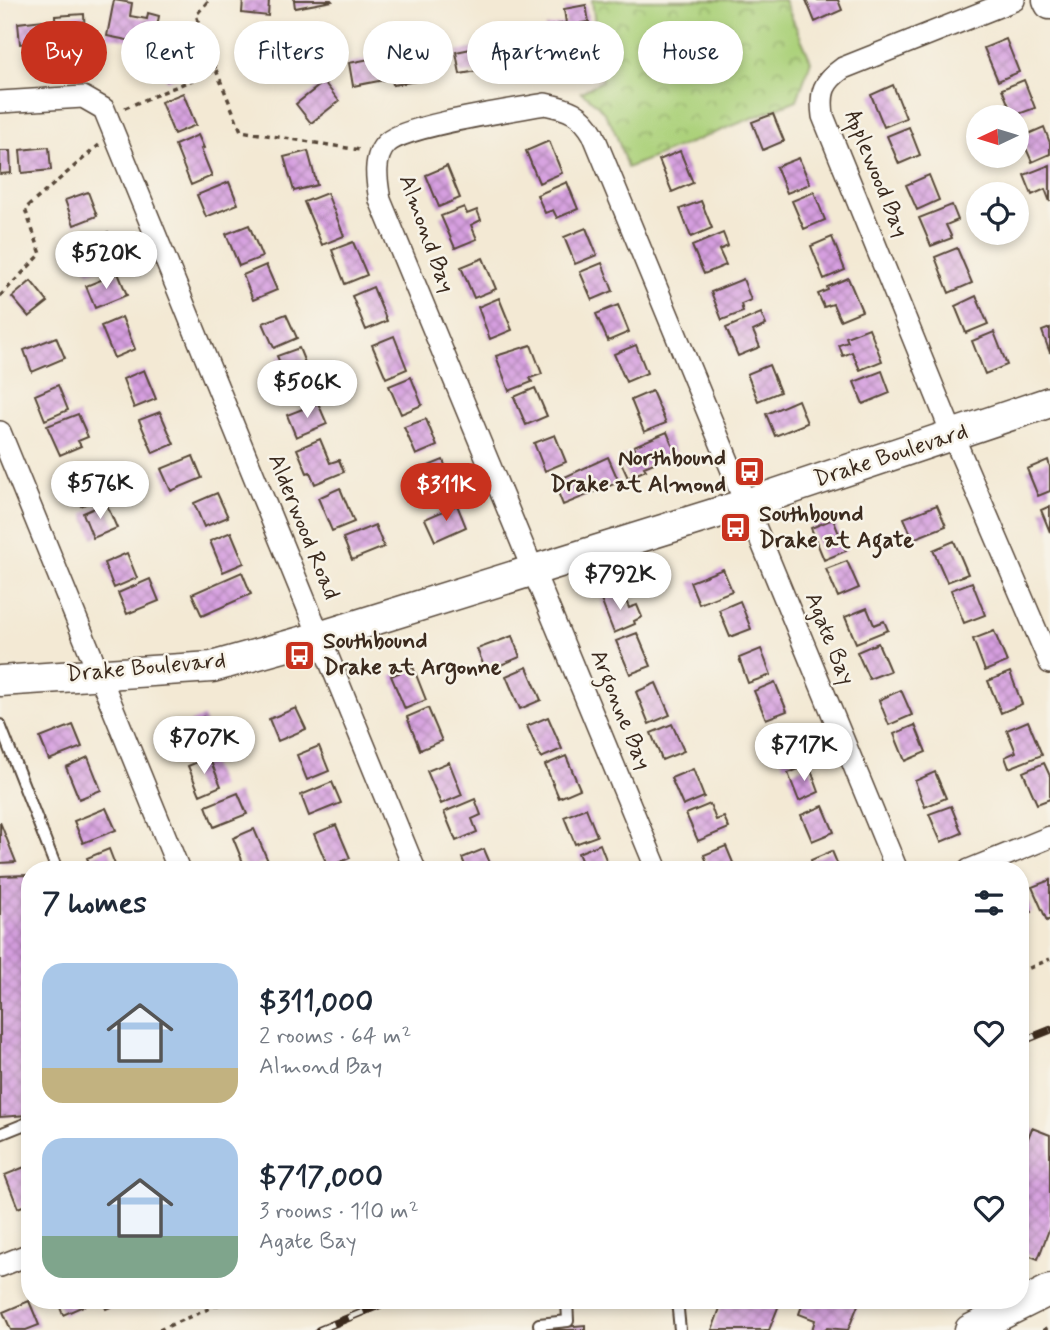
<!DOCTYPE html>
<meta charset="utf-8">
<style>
body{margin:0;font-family:Mynerve,sans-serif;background:#f2f2f3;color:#1f2937;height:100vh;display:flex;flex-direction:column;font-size:26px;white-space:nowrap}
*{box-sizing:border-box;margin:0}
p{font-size:23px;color:#747a83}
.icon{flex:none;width:38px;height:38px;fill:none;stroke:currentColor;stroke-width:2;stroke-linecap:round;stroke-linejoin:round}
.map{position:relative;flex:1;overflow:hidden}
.sheet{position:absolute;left:21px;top:861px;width:1008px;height:448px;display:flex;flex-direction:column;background:#fff;border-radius:28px;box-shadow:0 4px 10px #0003}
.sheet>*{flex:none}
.banner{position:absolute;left:21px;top:21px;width:1008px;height:63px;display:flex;gap:14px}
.needle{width:46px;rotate:266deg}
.fabs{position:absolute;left:966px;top:105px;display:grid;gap:14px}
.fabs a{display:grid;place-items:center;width:63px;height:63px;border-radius:50%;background:#fff;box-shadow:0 4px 10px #0003;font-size:35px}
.price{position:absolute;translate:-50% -60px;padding:0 16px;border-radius:24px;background:#fff;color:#222;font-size:23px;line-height:46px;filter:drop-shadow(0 2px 4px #0008)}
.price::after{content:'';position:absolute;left:50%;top:42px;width:21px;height:16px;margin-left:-10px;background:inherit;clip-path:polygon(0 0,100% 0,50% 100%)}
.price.current{background:#c8321e;color:#fff}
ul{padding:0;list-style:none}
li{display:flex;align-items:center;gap:21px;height:175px;padding:0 21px}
li span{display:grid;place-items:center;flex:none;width:196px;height:140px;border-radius:21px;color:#555}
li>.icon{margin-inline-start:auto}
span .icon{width:84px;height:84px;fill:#fffc;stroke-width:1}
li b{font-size:30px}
h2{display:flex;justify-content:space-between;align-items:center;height:84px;padding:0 21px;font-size:30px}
.pill{padding:0 24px;border-radius:32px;background:#fff;box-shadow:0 4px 10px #0003;font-size:24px;line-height:63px}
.pill.current{background:#c8321e;color:#fff}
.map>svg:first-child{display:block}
.park{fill:url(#park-crowns);stroke:#747e4c;stroke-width:2}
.building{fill:url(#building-cross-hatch)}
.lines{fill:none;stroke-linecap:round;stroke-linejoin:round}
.lane-casing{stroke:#574739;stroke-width:14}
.street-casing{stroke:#574739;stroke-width:24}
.secondary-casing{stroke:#574739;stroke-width:33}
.path{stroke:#574739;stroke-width:3.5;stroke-dasharray:5 5;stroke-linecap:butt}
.lane{stroke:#fff;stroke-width:10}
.street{stroke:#fff;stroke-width:21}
.secondary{stroke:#fff;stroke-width:30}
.rail-casing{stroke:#3b2a1e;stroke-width:8}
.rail{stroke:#f7f3e8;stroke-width:5;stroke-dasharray:16;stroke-linecap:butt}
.labels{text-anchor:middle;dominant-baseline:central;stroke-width:5;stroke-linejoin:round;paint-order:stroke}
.street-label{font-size:23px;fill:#3b2a1e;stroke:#f7f3e8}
.poi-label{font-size:23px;font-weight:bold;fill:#3b2a1e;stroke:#f7f3e8;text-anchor:start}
</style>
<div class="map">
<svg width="1050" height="1330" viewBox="0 0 1050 1330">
<defs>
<pattern id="park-crowns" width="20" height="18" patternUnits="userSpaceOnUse" patternTransform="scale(1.75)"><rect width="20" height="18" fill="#acd17a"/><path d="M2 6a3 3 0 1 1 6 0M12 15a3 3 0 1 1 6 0" fill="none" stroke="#8daa63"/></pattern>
<pattern id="building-cross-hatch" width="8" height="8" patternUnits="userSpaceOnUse" patternTransform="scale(1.75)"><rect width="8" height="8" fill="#d69fe0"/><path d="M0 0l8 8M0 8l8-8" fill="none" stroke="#af82b5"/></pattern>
</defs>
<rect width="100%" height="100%" fill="#f7f3e8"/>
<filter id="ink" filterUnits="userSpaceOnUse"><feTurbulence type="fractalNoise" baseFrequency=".0143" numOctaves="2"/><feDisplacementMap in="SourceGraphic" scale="14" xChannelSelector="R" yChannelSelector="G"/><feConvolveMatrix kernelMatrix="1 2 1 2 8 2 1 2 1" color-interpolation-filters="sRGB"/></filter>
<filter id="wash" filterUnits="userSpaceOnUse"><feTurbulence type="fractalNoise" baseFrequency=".00686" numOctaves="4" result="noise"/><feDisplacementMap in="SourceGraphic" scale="28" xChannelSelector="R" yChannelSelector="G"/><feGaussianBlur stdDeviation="1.57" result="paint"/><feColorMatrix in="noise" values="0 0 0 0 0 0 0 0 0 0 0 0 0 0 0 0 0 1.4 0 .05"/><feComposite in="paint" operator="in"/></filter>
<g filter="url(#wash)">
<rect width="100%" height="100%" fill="#f3e9d4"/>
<path class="park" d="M 592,0 L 784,0 L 811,61 L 797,100 L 627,168 C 617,135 611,111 581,92 L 602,81 Z"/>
<g id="blocks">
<path class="building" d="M 114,0 L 132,3 L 130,16 L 147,19 L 148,13 L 159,16 L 155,37 L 143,34 L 142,43 L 107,36 Z
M 243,0 L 269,0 L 268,16 L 242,13 Z
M 294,0 L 331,0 L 332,1 L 295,8 Z
M 806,0 L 838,0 L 842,10 L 815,22 Z
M 586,5 L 589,22 L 581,23 L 587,51 L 566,55 L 565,49 L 550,52 L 545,27 L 566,23 L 564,9 Z
M 84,14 L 85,38 L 56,39 L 55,16 Z
M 43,20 L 46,41 L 20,44 L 18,23 Z
M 529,36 L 533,60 L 499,66 L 494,42 Z
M 1006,39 L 1019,72 L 998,81 L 984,48 Z
M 177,43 L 189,71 L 167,81 L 155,53 Z
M 485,46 L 489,69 L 460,74 L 456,52 Z
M 424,55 L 428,79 L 393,85 L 389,61 Z
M 380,57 L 384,80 L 353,86 L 349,63 Z
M 1024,80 L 1035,108 L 1013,116 L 1002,89 Z
M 324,82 L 339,101 L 311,123 L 296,104 Z
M 893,85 L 906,118 L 884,127 L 871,95 Z
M 183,93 L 196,125 L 174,134 L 161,102 Z
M 773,114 L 784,141 L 763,150 L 752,122 Z
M 909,127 L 920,155 L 899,164 L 887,136 Z
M 1044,127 L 1050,143 L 1050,154 L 1032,162 L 1021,137 Z
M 198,135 L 204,148 L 201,149 L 212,176 L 191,185 L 175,145 Z
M 549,141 L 562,173 L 539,183 L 526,151 Z
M 49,147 L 51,170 L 22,173 L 20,150 Z
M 0,151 L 10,151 L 11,173 L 0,174 Z
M 308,151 L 317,185 L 294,191 L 284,157 Z
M 680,151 L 693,183 L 672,192 L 659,160 Z
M 799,158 L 810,184 L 787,193 L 776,167 Z
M 1050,165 L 1050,202 L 1045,189 L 1032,195 L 1024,175 Z
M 447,166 L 460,198 L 439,207 L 426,175 Z
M 929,175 L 939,200 L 917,210 L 906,185 Z
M 229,182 L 238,204 L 206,217 L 197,195 Z
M 567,182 L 578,209 L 557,218 L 553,210 L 545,213 L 537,195 Z
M 88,192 L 97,216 L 74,225 L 65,200 Z
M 814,192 L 825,220 L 804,229 L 792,201 Z
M 327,193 L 344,236 L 322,245 L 304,202 Z
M 701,201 L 712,228 L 691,237 L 680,209 Z
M 952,205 L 958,220 L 946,225 L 952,238 L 931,246 L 919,218 Z
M 464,207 L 467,214 L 477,210 L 481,220 L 471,225 L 477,239 L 455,248 L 441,216 Z
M 249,225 L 262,257 L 239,266 L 226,234 Z
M 586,228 L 597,255 L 575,264 L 564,237 Z
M 108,232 L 120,260 L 88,273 L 81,255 L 91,251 L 87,241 Z
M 723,233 L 728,246 L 719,250 L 726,265 L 704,274 L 692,246 Z
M 832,237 L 845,270 L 824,279 L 811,246 Z
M 353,242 L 367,275 L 345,284 L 332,250 Z
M 957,248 L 972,283 L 949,293 L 935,257 Z
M 483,258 L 496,289 L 474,298 L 461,267 Z
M 602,263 L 613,291 L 592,300 L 580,272 Z
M 266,265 L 277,290 L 253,300 L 243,275 Z
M 118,273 L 127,295 L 95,308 L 86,286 Z
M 848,278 L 862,311 L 840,320 L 833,304 L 824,307 L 818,294 L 828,290 L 827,287 Z
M 743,279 L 751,300 L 741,304 L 743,312 L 722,320 L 711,292 Z
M 31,281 L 48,302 L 29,317 L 12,297 Z
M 373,287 L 387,321 L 366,330 L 352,296 Z
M 976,296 L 988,324 L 966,333 L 955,306 Z
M 499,298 L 512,330 L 490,339 L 478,307 Z
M 618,305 L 629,332 L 608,341 L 596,314 Z
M 761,313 L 766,325 L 753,331 L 760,347 L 738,356 L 726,328 Z
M 286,314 L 297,338 L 274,348 L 263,323 Z
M 122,317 L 135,349 L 114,358 L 101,326 Z
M 869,328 L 882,361 L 860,370 L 852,352 L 843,356 L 839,345 L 848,342 L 846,337 Z
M 1050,328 L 1050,353 L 1042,331 Z
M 994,332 L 1007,365 L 985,374 L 972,341 Z
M 394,336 L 407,369 L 386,378 L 372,345 Z
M 56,337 L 65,358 L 32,372 L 24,350 Z
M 531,345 L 542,374 L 530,378 L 532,382 L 509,391 L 496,356 Z
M 636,345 L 647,373 L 626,382 L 614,354 Z
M 299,348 L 312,380 L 291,389 L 277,356 Z
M 769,365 L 780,392 L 758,401 L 747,374 Z
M 144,370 L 156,399 L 134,408 L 123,379 Z
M 882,371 L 890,393 L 863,404 L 854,382 Z
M 411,377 L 422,405 L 401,414 L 389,386 Z
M 58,385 L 68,410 L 45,420 L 35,395 Z
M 535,388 L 547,416 L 526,425 L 514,397 Z
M 652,391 L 666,423 L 644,432 L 631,400 Z
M 798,400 L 807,423 L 775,436 L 766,414 Z
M 318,403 L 327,424 L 296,437 L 287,415 Z
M 160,412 L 174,444 L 153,453 L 139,420 Z
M 78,414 L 88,437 L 78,441 L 81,446 L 60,455 L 47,426 Z
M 426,419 L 437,446 L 416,455 L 404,427 Z
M 667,432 L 676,454 L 644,467 L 646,470 L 628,478 L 619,458 L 636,451 L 634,446 Z
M 555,435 L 566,462 L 545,471 L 534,443 Z
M 320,439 L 330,463 L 339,460 L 344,472 L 315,484 L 310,472 L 307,473 L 297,449 Z
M 193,456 L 202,478 L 171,491 L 161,469 Z
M 608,457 L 619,482 L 563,505 L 554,482 Z
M 443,460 L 454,488 L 433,496 L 421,469 Z
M 1048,460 L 1050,467 L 1050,491 L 1038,496 L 1027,469 Z
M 93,471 L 104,496 L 81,506 L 70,481 Z
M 340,488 L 354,522 L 332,531 L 318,498 Z
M 217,493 L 228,517 L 204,527 L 194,503 Z
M 106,503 L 117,528 L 93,538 L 83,513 Z
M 457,505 L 466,527 L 435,541 L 425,519 Z
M 937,505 L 946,526 L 913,539 L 904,518 Z
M 1050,506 L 1050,532 L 1041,510 Z
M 833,519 L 846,551 L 824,560 L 811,528 Z
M 375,525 L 384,547 L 352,560 L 343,538 Z
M 231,532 L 244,563 L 223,572 L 210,541 Z
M 954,541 L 968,574 L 947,582 L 933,550 Z
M 127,553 L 137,578 L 114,588 L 104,563 Z
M 847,561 L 859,588 L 838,597 L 826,569 Z
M 723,569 L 732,591 L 699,604 L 690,582 Z
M 242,572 L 251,594 L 202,616 L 192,594 Z
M 150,579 L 159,601 L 127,614 L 118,593 Z
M 972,582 L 985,615 L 964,623 L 951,590 Z
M 622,591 L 629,608 L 637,605 L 642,617 L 634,621 L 635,624 L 614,633 L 601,600 Z
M 740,601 L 751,629 L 730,637 L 719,610 Z
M 867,608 L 874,625 L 884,621 L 888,630 L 856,643 L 845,617 Z
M 994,631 L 1007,662 L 985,671 L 973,639 Z
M 637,633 L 651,666 L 630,674 L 616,641 Z
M 512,636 L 520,657 L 486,671 L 477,649 Z
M 878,643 L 890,671 L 869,679 L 857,652 Z
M 761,649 L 771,675 L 748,683 L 739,658 Z
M 413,667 L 426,700 L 405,709 L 391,676 Z
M 527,667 L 541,700 L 520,709 L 506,676 Z
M 1010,672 L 1022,704 L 1001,713 L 988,681 Z
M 775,682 L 787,711 L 766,719 L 754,691 Z
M 656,683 L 670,715 L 649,724 L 636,692 Z
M 901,690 L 912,715 L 889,725 L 879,700 Z
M 296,708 L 306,729 L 278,741 L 269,719 Z
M 428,708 L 442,741 L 420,750 L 407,717 Z
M 203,717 L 212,739 L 183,751 L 175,729 Z
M 548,717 L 562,749 L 541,758 L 527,726 Z
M 1028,721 L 1042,755 L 1009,768 L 1005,757 L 1016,752 L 1007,730 Z
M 672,724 L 684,751 L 662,760 L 651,733 Z
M 73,725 L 82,747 L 49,760 L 40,738 Z
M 915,725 L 926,752 L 905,761 L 894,734 Z
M 795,729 L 806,756 L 784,765 L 773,738 Z
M 319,746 L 329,771 L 307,780 L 297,755 Z
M 566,756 L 580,789 L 559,798 L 545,765 Z
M 88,757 L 101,790 L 79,799 L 66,767 Z
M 209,757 L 221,786 L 200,795 L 188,766 Z
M 449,762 L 462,795 L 441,804 L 427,771 Z
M 1044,763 L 1050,776 L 1050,799 L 1037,804 L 1023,772 Z
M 809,765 L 819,792 L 799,801 L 788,773 Z
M 693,769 L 704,797 L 683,806 L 671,778 Z
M 935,772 L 946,798 L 925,807 L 915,781 Z
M 332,782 L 341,803 L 309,816 L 301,795 Z
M 238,793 L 247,814 L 214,827 L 206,806 Z
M 475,799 L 481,815 L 472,819 L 477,832 L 456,841 L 444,812 Z
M 710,804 L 716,820 L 724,817 L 729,828 L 698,841 L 686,814 Z
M 823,806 L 834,832 L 812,841 L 801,815 Z
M 951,806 L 962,833 L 941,842 L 929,814 Z
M 106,808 L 116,830 L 83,843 L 74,821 Z
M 586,808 L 597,836 L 575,844 L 564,817 Z
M 0,822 L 16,862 L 0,863 Z
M 336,825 L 350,858 L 328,867 L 314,834 Z
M 254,829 L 268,861 L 246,870 L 233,838 Z
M 600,844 L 610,870 L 585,870 L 578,853 Z
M 726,846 L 736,870 L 710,870 L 704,855 Z
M 109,849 L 117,870 L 92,870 L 87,858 Z
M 484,849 L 493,870 L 467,870 L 462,858 Z
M 832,851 L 840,870 L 814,870 L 811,860 Z
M 27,875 L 30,910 L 30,1111 L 26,1111 L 27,1115 L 0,1117 L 0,876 Z
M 1050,880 L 1050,919 L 1047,921 L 1032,887 Z
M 1023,890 L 1032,912 L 1020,917 L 1020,892 Z
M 1032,1128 L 1050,1135 L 1050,1227 L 1038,1259 L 1020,1252 L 1020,1159 Z
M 27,1166 L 30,1173 L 30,1203 L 18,1208 L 5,1175 Z
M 57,1300 L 87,1300 L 88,1304 L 63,1315 Z
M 102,1300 L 126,1300 L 106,1309 Z
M 723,1300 L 781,1300 L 769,1330 L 712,1330 Z
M 804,1300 L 860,1300 L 848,1330 L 827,1328 L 826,1330 L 812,1330 L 815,1320 L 799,1314 Z
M 29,1301 L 39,1325 L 26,1330 L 11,1330 L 3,1312 Z
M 585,1325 L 585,1330 L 553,1330 L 553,1328 Z"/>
</g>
</g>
<g filter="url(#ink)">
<use href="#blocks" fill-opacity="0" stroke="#574739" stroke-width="2"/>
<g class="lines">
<defs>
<path id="lane" d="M 0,725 L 57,870
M 0,1134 L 30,1122
M 677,1300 L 680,1330
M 540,1330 L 539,1324 L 568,1321 L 567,1300"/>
<path id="street" d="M 1014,0 L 843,68 C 823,82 820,92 823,116 L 953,436 L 1050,663
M 0,102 L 83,97 L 104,109 L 415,870
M 0,432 L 179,870
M 657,870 L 380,200 C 377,183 372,157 387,143 C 406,125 514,110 545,104 C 569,109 581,113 593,134 L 897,870
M 969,870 L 1050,837
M 0,1266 L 30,1254"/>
<path id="secondary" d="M 1048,0 L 1050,4
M 0,681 L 212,667 L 319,637 L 746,504 L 1050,402
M 970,1330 L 1050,1290"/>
</defs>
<use href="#lane" class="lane-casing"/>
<use href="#street" class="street-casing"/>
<use href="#secondary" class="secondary-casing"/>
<path class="path" d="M 216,70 L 241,131 L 360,150
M 125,108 L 216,70 L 196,15 L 209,0
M 0,296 L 41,254 L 25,209 L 99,145
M 1020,972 L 1050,959
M 159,1330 L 229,1300
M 1043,1330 L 1050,1327"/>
<use href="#lane" class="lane"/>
<use href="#street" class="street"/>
<use href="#secondary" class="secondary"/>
<defs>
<path id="rail" d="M 1020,1042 L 1050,1030
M 319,1330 L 392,1300"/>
</defs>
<use href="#rail" class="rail-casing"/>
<use href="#rail" class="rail"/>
</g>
</g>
<defs>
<symbol id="bus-square" viewBox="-11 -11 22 22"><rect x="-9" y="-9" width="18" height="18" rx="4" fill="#c8321e" stroke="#f7f3e8"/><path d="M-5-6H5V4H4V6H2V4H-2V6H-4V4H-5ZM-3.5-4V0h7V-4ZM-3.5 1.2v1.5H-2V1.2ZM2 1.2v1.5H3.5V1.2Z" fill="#fff"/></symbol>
</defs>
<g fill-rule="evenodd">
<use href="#bus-square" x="732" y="454" width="35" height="35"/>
<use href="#bus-square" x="718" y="510" width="35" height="35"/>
<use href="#bus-square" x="282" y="638" width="35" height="35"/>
</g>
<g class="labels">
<g class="street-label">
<text transform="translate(876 174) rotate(68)">Applewood Bay</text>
<text transform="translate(426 234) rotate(70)">Almond Bay</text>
<text transform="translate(891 456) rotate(-18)">Drake Boulevard</text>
<text transform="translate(303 527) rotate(68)">Alderwood Road</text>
<text transform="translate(829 639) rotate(68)">Agate Bay</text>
<text transform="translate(146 668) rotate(-5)">Drake Boulevard</text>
<text transform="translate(620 710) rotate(68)">Argonne Bay</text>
</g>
<g class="poi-label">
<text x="726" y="459" text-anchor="end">Northbound<tspan x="726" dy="26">Drake at Almond</tspan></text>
<text x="759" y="515">Southbound<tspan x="759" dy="26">Drake at Agate</tspan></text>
<text x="323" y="642">Southbound<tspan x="323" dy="26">Drake at Argonne</tspan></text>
</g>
</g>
</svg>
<div class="fabs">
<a><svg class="needle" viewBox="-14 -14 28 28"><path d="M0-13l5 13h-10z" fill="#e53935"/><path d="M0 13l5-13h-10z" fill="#747a83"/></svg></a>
<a><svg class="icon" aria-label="locate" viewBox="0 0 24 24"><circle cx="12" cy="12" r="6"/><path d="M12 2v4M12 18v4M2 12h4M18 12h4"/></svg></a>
</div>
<b class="price" style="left:106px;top:291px">$520K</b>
<b class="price" style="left:307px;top:420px">$506K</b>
<b class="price" style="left:100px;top:521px">$576K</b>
<b class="price current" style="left:446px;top:523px">$311K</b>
<b class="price" style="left:620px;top:612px">$792K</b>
<b class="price" style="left:204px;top:776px">$707K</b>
<b class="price" style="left:804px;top:783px">$717K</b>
<div class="banner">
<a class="pill current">Buy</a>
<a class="pill">Rent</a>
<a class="pill">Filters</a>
<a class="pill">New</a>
<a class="pill">Apartment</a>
<a class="pill">House</a>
</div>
<section class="sheet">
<h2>7 homes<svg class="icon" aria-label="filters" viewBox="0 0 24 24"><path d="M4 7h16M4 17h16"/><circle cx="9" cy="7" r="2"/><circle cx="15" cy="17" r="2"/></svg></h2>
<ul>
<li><span style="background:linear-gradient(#a9c7e8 75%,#c2b280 0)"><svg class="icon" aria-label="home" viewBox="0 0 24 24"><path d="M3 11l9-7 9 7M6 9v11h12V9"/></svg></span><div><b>$311,000</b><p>2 rooms · 64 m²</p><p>Almond Bay</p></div><svg class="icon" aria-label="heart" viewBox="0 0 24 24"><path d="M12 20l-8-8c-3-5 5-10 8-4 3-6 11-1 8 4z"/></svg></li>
<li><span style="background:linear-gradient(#a9c7e8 70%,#7fa58c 0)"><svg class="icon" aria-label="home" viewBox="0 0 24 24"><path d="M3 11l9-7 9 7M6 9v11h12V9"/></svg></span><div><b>$717,000</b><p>3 rooms · 110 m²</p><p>Agate Bay</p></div><svg class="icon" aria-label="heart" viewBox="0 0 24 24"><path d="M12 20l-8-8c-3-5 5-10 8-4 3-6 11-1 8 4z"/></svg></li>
</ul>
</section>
</div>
